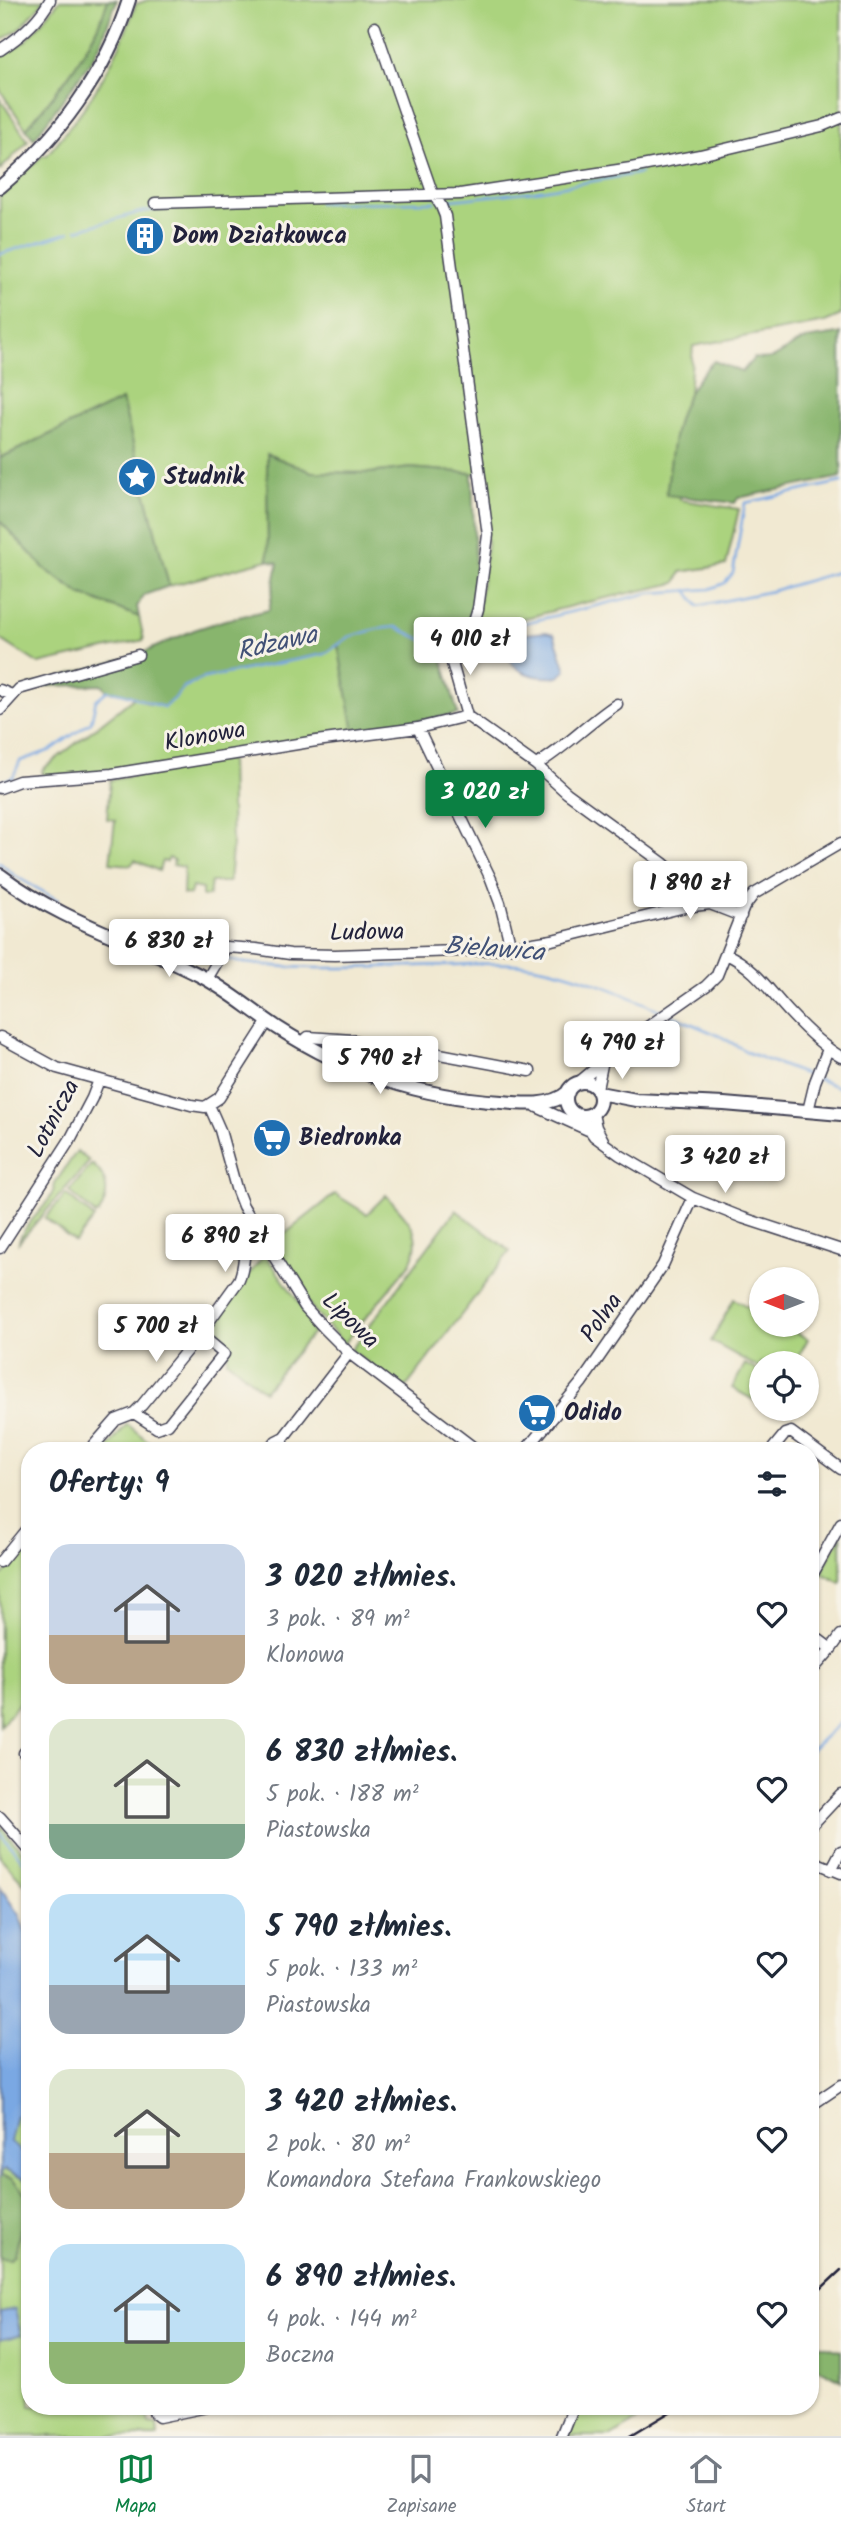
<!DOCTYPE html>
<html lang="pl">
<meta charset="utf-8">
<style>
body{margin:0;font-family:Kalam,sans-serif;background:#f6f6f7;color:#1f2937;height:100vh;display:flex;flex-direction:column;font-size:26px;white-space:nowrap}
*{box-sizing:border-box;margin:0}
p{font-size:23px;color:#747a83}
.icon{flex:none;width:38px;height:38px;fill:none;stroke:currentColor;stroke-width:2;stroke-linecap:round;stroke-linejoin:round}
.map{position:relative;flex:1;overflow:hidden}
.side{position:absolute;left:21px;top:1442px;width:798px;height:973px;display:flex;flex-direction:column;background:#fff;border-radius:28px;box-shadow:0 2px 5px #0004}
.side>*{flex:none}
.needle{width:46px;rotate:270deg}
.controls{position:absolute;left:749px;top:1267px;display:grid;gap:14px}
.controls a{display:grid;place-items:center;width:70px;height:70px;border-radius:50%;background:#fff;box-shadow:0 2px 5px #0004;font-size:35px}
.price{position:absolute;translate:-50% -60px;padding:0 16px;border-radius:7px;background:#fff;color:#222;font-size:23px;line-height:46px;filter:drop-shadow(0 2px 4px #0008)}
.price::after{content:'';position:absolute;left:50%;top:42px;width:21px;height:16px;margin-left:-10px;background:inherit;clip-path:polygon(0 0,100% 0,50% 100%)}
.price.current{background:#0b8043;color:#fff}
ul{padding:0;list-style:none}
li{display:flex;align-items:center;gap:21px;height:175px;padding:0 28px}
li span{display:grid;place-items:center;flex:none;width:196px;height:140px;border-radius:21px;color:#555}
li>.icon{margin-inline-start:auto}
span .icon{width:84px;height:84px;fill:#fffc;stroke-width:1}
li b{font-size:30px}
h2{display:flex;justify-content:space-between;align-items:center;height:84px;padding:0 28px;font-size:30px}
.dock{display:flex;justify-content:space-around;align-items:center;height:98px;border-top:2px solid #e0e1e3;background:#fff;font-size:19px;color:#747a83}
.dock a{display:grid;justify-items:center;gap:4px}
.dock .current{color:#0b8043}
.map>svg:first-child{display:block}
.green{fill:#abd37e;stroke:#667a5c;stroke-width:2}
.forest{fill:#88b56d;stroke:#556c54;stroke-width:2}
.water{fill:#7aa8e3;stroke:#4e658f;stroke-width:2}
.lines{fill:none;stroke-linecap:round;stroke-linejoin:round}
.stream{stroke:#7aa8e3;stroke-width:2.5}
.minor-casing{stroke:#414052;stroke-width:13}
.major-casing{stroke:#414052;stroke-width:16}
.minor{stroke:#fff;stroke-width:10}
.major{stroke:#fff;stroke-width:12}
.rail{stroke:#22223b;stroke-width:2.5}
.labels{text-anchor:middle;dominant-baseline:central;stroke-width:6;stroke-linejoin:round;paint-order:stroke}
.poi-label{font-size:24px;font-weight:bold;fill:#22223b;stroke:#f7f3e8;text-anchor:start}
.street-label{font-size:24px;fill:#22223b;stroke:#f7f3e8}
.water-label{font-size:26px;font-style:italic;fill:#415176;stroke:#f7f3e8}
</style>
<div class="map">
<svg width="841" height="2436" viewBox="0 0 841 2436">
<rect width="100%" height="100%" fill="#f7f3e8"/>
<filter id="ink" filterUnits="userSpaceOnUse"><feTurbulence type="fractalNoise" baseFrequency=".0143" numOctaves="2"/><feDisplacementMap in="SourceGraphic" scale="14" xChannelSelector="R" yChannelSelector="G"/><feConvolveMatrix kernelMatrix="1 2 1 2 8 2 1 2 1" color-interpolation-filters="sRGB"/></filter>
<filter id="wash" filterUnits="userSpaceOnUse"><feTurbulence type="fractalNoise" baseFrequency=".00686" numOctaves="4" result="noise"/><feDisplacementMap in="SourceGraphic" scale="28" xChannelSelector="R" yChannelSelector="G"/><feGaussianBlur stdDeviation="1.57" result="paint"/><feColorMatrix in="noise" values="0 0 0 0 0 0 0 0 0 0 0 0 0 0 0 0 0 1.4 0 .05"/><feComposite in="paint" operator="in"/></filter>
<g filter="url(#wash)">
<rect width="100%" height="100%" fill="#f1e9d2"/>
<path class="green" d="M 0,0 L 45,0 L 19,29 L 0,41 Z
M 60,0 L 108,0 C 93,49 59,89 26,129 L 0,90 L 0,58 L 27,40 Z
M 148,0 L 841,0 L 841,315 L 825,322 L 693,346 L 680,500 L 739,509 L 726,565 L 681,572 L 676,583 L 583,603 L 475,631 L 487,544 L 480,474 L 410,468 L 370,473 L 312,472 L 267,454 L 268,560 L 169,586 L 122,400 L 0,458 L 0,195 L 43,155 L 46,156 C 88,107 115,66 136,4 Z
M 0,99 L 28,141 L 0,170 Z
M 0,521 L 45,569 L 80,594 L 139,617 L 144,640 L 39,664 L 0,639 Z
M 338,645 L 355,736 L 165,766 L 44,778 L 42,770 L 135,697 L 149,704 L 175,698 L 184,687 L 204,678 L 234,672 Z
M 230,759 L 232,848 L 229,882 L 211,882 L 209,896 L 202,896 L 202,889 L 192,887 L 190,895 L 183,894 L 184,867 L 173,865 L 174,860 L 169,858 L 167,862 L 162,861 L 159,871 L 135,860 L 131,865 L 110,863 L 115,820 L 107,819 L 110,780 Z
M 77,1151 L 89,1161 L 88,1163 L 19,1242 C 23,1222 54,1204 55,1183 Z
M 92,1164 C 109,1178 110,1195 99,1214 L 96,1215 L 69,1191 Z
M 66,1194 L 94,1218 L 75,1242 L 45,1218 Z
M 335,1194 L 367,1214 L 386,1195 C 406,1218 427,1233 409,1265 L 344,1344 L 311,1307 L 271,1245 Z
M 456,1210 L 510,1251 L 404,1390 L 351,1350 Z
M 263,1256 L 266,1256 L 317,1328 L 264,1391 L 227,1360 L 228,1346 L 210,1332 L 211,1326 Z
M 734,1299 L 761,1314 L 761,1325 L 781,1325 L 808,1339 L 795,1363 L 761,1363 L 761,1369 L 711,1341 Z
M 745,1364 L 761,1373 L 761,1404 L 732,1388 Z
M 127,1424 L 160,1451 L 105,1451 Z
M 841,1534 L 841,1583 L 821,1573 Z
M 30,1542 L 30,1690 L 0,1726 L 0,1578 Z
M 0,1826 L 30,1860 L 29,1889 L 0,1857 Z
M 30,2094 L 30,2160 L 11,2144 L 8,2145 L 0,2108 L 23,2101 Z
M 5,2170 L 30,2182 L 30,2406 L 145,2406 L 149,2424 L 157,2425 L 158,2436 L 0,2436 L 0,2176 L 2,2171 Z
M 581,2406 L 663,2406 L 611,2436 L 568,2436 Z"/>
<path class="forest" d="M 108,0 L 117,0 L 100,45 L 91,61 L 34,139 L 26,129 C 59,90 93,49 108,0 Z
M 841,333 L 841,477 L 738,498 L 735,503 L 666,495 C 674,441 672,401 714,361 L 742,372 L 754,358 C 779,362 781,350 801,341 C 813,336 829,337 841,333 Z
M 122,400 L 169,586 L 144,595 L 137,606 L 139,617 L 80,594 L 45,569 L 0,521 L 0,458 Z
M 267,454 L 312,472 L 370,473 L 410,468 L 472,473 L 476,590 L 466,627 L 467,641 L 463,644 L 439,647 L 458,714 L 354,731 L 338,645 L 325,654 L 204,678 L 184,687 L 175,698 L 164,707 C 144,703 127,691 107,691 L 103,685 L 28,686 L 138,655 L 194,630 L 225,620 L 269,610 L 278,563 L 268,560 Z
M 0,2176 L 12,2179 L 30,2198 L 30,2226 L 21,2228 L 15,2255 L 11,2259 L 0,2258 Z
M 810,2342 L 841,2351 L 841,2380 L 810,2364 Z"/>
<path class="water" d="M 546,632 L 554,634 L 566,670 L 559,677 C 534,679 507,673 505,643 L 526,634 Z
M 0,1887 L 19,1915 L 30,1944 L 30,2096 L 26,2103 L 30,2105 L 30,2117 L 21,2114 L 16,2116 L 10,2142 L 30,2160 L 30,2182 L 5,2170 L 2,2172 L 0,2179 Z
M 15,2309 L 21,2335 L 0,2340 L 0,2312 Z"/>
<g class="lines">
<path class="stream" d="M 442,201 L 535,191 L 641,173
M 319,203 L 435,202
M 77,230 L 141,212 L 176,207
M 0,254 L 70,232
M 687,590 L 698,606 L 772,591 L 841,571
M 473,639 L 516,625 L 650,593 L 710,589 L 725,583 L 733,573 L 745,503 L 841,482
M 0,782 L 13,777 L 20,761 L 51,750 L 91,722 L 96,700 L 107,691 C 127,691 144,703 164,707 L 175,698 L 184,687 L 204,678 L 325,654 L 349,637 L 377,629 L 396,627 L 427,642 L 466,641
M 0,863 L 15,876 L 58,900
M 206,955 L 215,958
M 222,959 C 296,974 374,966 450,965 C 478,964 506,962 534,966 C 578,973 624,994 664,1012
M 671,1015 L 720,1036 L 749,1053 L 841,1088
M 810,1751 L 841,1722
M 0,1833 L 30,1869"/>
</g>
</g>
<g filter="url(#ink)">
<g class="lines">
<defs>
<path id="minor" d="M 375,27 L 432,192 L 441,206 L 445,216 L 488,535 L 478,609 L 471,632 L 470,650 L 452,663 L 467,716 L 536,765 L 567,793 L 663,863 L 710,904 L 741,916
M 0,50 C 20,37 39,21 50,0
M 155,203 L 460,194 L 631,168 L 700,155 L 822,126 L 841,118
M 0,690 L 12,695
M 0,710 L 19,689 L 138,655
M 418,728 L 491,879 L 500,903 L 511,948
M 536,765 C 565,748 588,723 617,704
M 0,788 L 19,781 L 112,774 L 316,741 L 418,728 L 467,716
M 726,954 C 755,967 770,992 791,1014 C 806,1030 822,1046 841,1057
M 207,979 L 226,947 L 256,949 L 290,954 L 335,955 L 489,950 L 552,940 L 685,907 L 710,904
M 0,1037 L 57,1068 L 191,1105 L 205,1107 L 219,1098 L 268,1021
M 302,1043 L 308,1037 L 353,1040 L 390,1048 L 429,1052 L 530,1071
M 579,1082 L 633,1037 L 706,986 L 717,975 L 744,907 L 754,894 L 841,843
M 597,1089 L 602,1065
M 209,1105 L 220,1130 L 236,1188 L 243,1206 L 305,1307 L 324,1328 L 349,1353 L 478,1451
M 537,1107 L 588,1130
M 808,1111 L 815,1082 L 828,1049
M 593,1114 L 596,1127 L 603,1140
M 580,1116 L 594,1136 L 620,1155 L 693,1198 L 743,1218 L 841,1250
M 0,1248 L 71,1138 L 92,1098 L 99,1080
M 134,1413 L 157,1428 L 168,1424 L 224,1354 L 200,1334
M 89,1451 L 116,1420 L 134,1413 L 142,1405 L 200,1334 L 239,1280 C 248,1259 239,1246 257,1227
M 268,1451 L 276,1441 L 284,1437
M 280,1451 L 284,1437 L 349,1353
M 525,1451 L 582,1382 L 663,1265 L 693,1198
M 771,1451 L 785,1434 L 791,1432 L 841,1469
M 0,1562 L 30,1525
M 810,1579 L 841,1523
M 810,1633 L 831,1649 L 841,1635
M 810,1673 L 831,1649
M 24,1753 L 30,1746
M 0,1817 L 30,1851
M 810,1827 L 841,1794
M 810,1860 L 841,1873
M 831,1870 L 841,1851
M 810,2106 L 841,2085
M 152,2406 L 155,2414 L 159,2417 L 212,2406
M 562,2436 L 574,2406"/>
<path id="major" d="M 0,187 C 58,138 106,73 129,0
M 0,875 C 61,921 132,941 199,975 C 227,989 252,1011 278,1028 C 348,1073 419,1097 502,1102 C 522,1104 552,1107 568,1092
M566 1099a17 17 0 1 1 34 0a17 17 0 1 1-34 0Z
M 599,1093 L 636,1100 L 724,1104 L 841,1114"/>
</defs>
<use href="#minor" class="minor-casing"/>
<use href="#major" class="major-casing"/>
<use href="#minor" class="minor"/>
<use href="#major" class="major"/>
<path class="rail" d="M 810,2299 L 841,2270
M 630,2436 L 680,2406"/>
</g>
</g>
<defs>
<symbol id="building-disc" viewBox="-11 -11 22 22"><circle r="9.5" fill="#1f6fb2" stroke="#f7f3e8"/><path d="M-4-6H4V6H1V3H-1V6H-4ZM-2.5-4.3h1.7v1.8h-1.7ZM.8-4.3h1.7v1.8H.8ZM-2.5-1h1.7V.8h-1.7ZM.8-1h1.7V.8H.8Z" fill="#fff"/></symbol>
<symbol id="sight-disc" viewBox="-11 -11 22 22"><circle r="9.5" fill="#1f6fb2" stroke="#f7f3e8"/><path d="M0-6L1.8-2.2L6-1.7L2.9 1.2L3.7 5.4L0 3.3L-3.7 5.4L-2.9 1.2L-6-1.7L-1.8-2.2Z" fill="#fff"/></symbol>
<symbol id="supermarket-disc" viewBox="-11 -11 22 22"><circle r="9.5" fill="#1f6fb2" stroke="#f7f3e8"/><path d="M-6-5.5h2.5l.6 2H6L4.5 2H-2.5L-4.4-4H-6ZM-1.5 3.2a1.3 1.3 0 1 0 .1 0ZM3 3.2a1.3 1.3 0 1 0 .1 0Z" fill="#fff"/></symbol>
</defs>
<g fill-rule="evenodd">
<use href="#building-disc" x="123" y="214" width="44" height="44"/>
<use href="#sight-disc" x="115" y="455" width="44" height="44"/>
<use href="#supermarket-disc" x="250" y="1116" width="44" height="44"/>
<use href="#supermarket-disc" x="515" y="1391" width="44" height="44"/>
</g>
<g class="labels">
<g class="poi-label">
<text x="172" y="236">Dom Działkowca</text>
<text x="164" y="477">Studnik</text>
<text x="299" y="1138">Biedronka</text>
<text x="564" y="1413">Odido</text>
</g>
<g class="street-label">
<text transform="translate(205 737) rotate(-10)">Klonowa</text>
<text transform="translate(367 933) rotate(-1)">Ludowa</text>
<text transform="translate(54 1119) rotate(-62)">Lotnicza</text>
<text transform="translate(602 1318) rotate(-55)">Polna</text>
<text transform="translate(350 1321) rotate(44)">Lipowa</text>
</g>
<g class="water-label">
<text transform="translate(277 644) rotate(-13)">Rdzawa</text>
<text transform="translate(494 950) rotate(4)">Bielawica</text>
</g>
</g>
</svg>
<div class="controls">
<a><svg class="needle" viewBox="-14 -14 28 28"><path d="M0-13l5 13h-10z" fill="#e53935"/><path d="M0 13l5-13h-10z" fill="#747a83"/></svg></a>
<a><svg class="icon" aria-label="locate" viewBox="0 0 24 24"><circle cx="12" cy="12" r="6"/><path d="M12 2v4M12 18v4M2 12h4M18 12h4"/></svg></a>
</div>
<b class="price" style="left:470px;top:677px">4 010 zł</b>
<b class="price current" style="left:485px;top:830px">3 020 zł</b>
<b class="price" style="left:690px;top:921px">1 890 zł</b>
<b class="price" style="left:169px;top:979px">6 830 zł</b>
<b class="price" style="left:622px;top:1081px">4 790 zł</b>
<b class="price" style="left:380px;top:1096px">5 790 zł</b>
<b class="price" style="left:725px;top:1195px">3 420 zł</b>
<b class="price" style="left:225px;top:1274px">6 890 zł</b>
<b class="price" style="left:156px;top:1364px">5 700 zł</b>
<section class="side">
<h2>Oferty: 9<svg class="icon" aria-label="filters" viewBox="0 0 24 24"><path d="M4 7h16M4 17h16"/><circle cx="9" cy="7" r="2"/><circle cx="15" cy="17" r="2"/></svg></h2>
<ul>
<li><span style="background:linear-gradient(#c9d6e8 65%,#b9a48a 0)"><svg class="icon" aria-label="home" viewBox="0 0 24 24"><path d="M3 11l9-7 9 7M6 9v11h12V9"/></svg></span><div><b>3 020 zł/mies.</b><p>3 pok. · 89 m²</p><p>Klonowa</p></div><svg class="icon" aria-label="heart" viewBox="0 0 24 24"><path d="M12 20l-8-8c-3-5 5-10 8-4 3-6 11-1 8 4z"/></svg></li>
<li><span style="background:linear-gradient(#dfe7d0 75%,#7fa58c 0)"><svg class="icon" aria-label="home" viewBox="0 0 24 24"><path d="M3 11l9-7 9 7M6 9v11h12V9"/></svg></span><div><b>6 830 zł/mies.</b><p>5 pok. · 188 m²</p><p>Piastowska</p></div><svg class="icon" aria-label="heart" viewBox="0 0 24 24"><path d="M12 20l-8-8c-3-5 5-10 8-4 3-6 11-1 8 4z"/></svg></li>
<li><span style="background:linear-gradient(#bfe0f5 65%,#9aa5b1 0)"><svg class="icon" aria-label="home" viewBox="0 0 24 24"><path d="M3 11l9-7 9 7M6 9v11h12V9"/></svg></span><div><b>5 790 zł/mies.</b><p>5 pok. · 133 m²</p><p>Piastowska</p></div><svg class="icon" aria-label="heart" viewBox="0 0 24 24"><path d="M12 20l-8-8c-3-5 5-10 8-4 3-6 11-1 8 4z"/></svg></li>
<li><span style="background:linear-gradient(#dfe7d0 60%,#b9a48a 0)"><svg class="icon" aria-label="home" viewBox="0 0 24 24"><path d="M3 11l9-7 9 7M6 9v11h12V9"/></svg></span><div><b>3 420 zł/mies.</b><p>2 pok. · 80 m²</p><p>Komandora Stefana Frankowskiego</p></div><svg class="icon" aria-label="heart" viewBox="0 0 24 24"><path d="M12 20l-8-8c-3-5 5-10 8-4 3-6 11-1 8 4z"/></svg></li>
<li><span style="background:linear-gradient(#bfe0f5 70%,#8fb573 0)"><svg class="icon" aria-label="home" viewBox="0 0 24 24"><path d="M3 11l9-7 9 7M6 9v11h12V9"/></svg></span><div><b>6 890 zł/mies.</b><p>4 pok. · 144 m²</p><p>Boczna</p></div><svg class="icon" aria-label="heart" viewBox="0 0 24 24"><path d="M12 20l-8-8c-3-5 5-10 8-4 3-6 11-1 8 4z"/></svg></li>
</ul>
</section>
</div>
<nav class="dock">
<a class="current"><svg class="icon" aria-label="map" viewBox="0 0 24 24"><path d="M3 6l6-2 6 2 6-2v14l-6 2-6-2-6 2zM9 4v14M15 6v14"/></svg>Mapa</a>
<a><svg class="icon" aria-label="saved" viewBox="0 0 24 24"><path d="M7 4h10v16l-5-4-5 4z"/></svg>Zapisane</a>
<a><svg class="icon" aria-label="home" viewBox="0 0 24 24"><path d="M3 11l9-7 9 7M6 9v11h12V9"/></svg>Start</a>
</nav>
